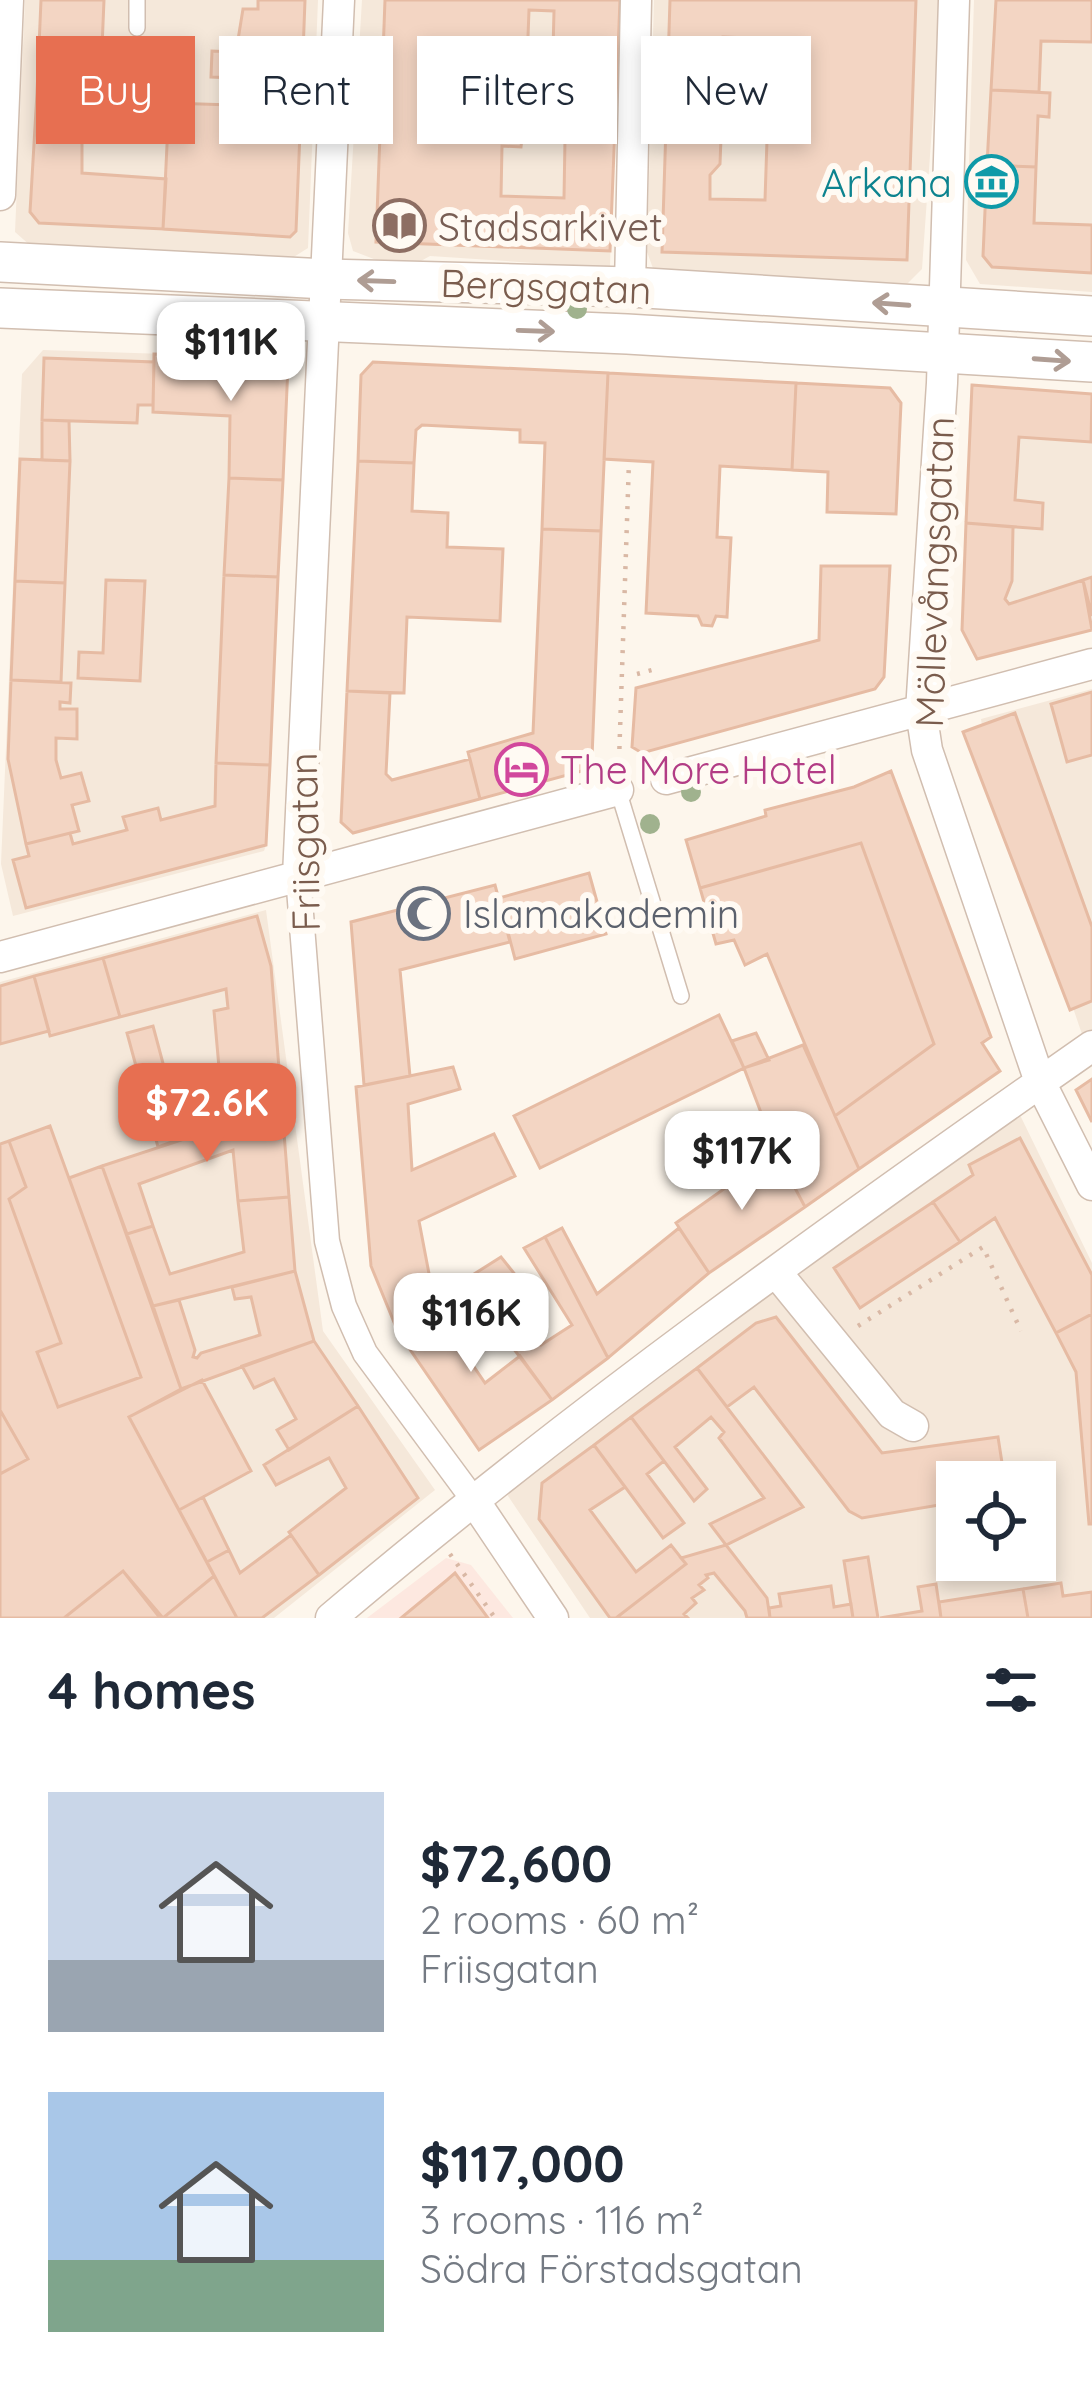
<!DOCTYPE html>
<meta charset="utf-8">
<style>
body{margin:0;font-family:Quicksand,sans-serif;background:#f6f6f7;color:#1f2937;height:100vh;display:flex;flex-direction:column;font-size:45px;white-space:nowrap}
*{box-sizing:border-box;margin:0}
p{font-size:39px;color:#747a83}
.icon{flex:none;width:66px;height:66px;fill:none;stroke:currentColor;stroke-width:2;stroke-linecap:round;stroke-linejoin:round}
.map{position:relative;height:1618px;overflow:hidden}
.panel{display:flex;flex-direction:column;background:#fff;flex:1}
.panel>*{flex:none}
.guide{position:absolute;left:36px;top:36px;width:1020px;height:108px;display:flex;gap:24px}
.tools{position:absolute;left:936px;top:1461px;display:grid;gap:24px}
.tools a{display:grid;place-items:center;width:120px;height:120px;border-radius:0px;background:#fff;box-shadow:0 6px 18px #0003;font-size:60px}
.price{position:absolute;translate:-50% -102px;padding:0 27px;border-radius:24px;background:#fff;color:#222;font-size:39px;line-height:78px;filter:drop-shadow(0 3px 6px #0008)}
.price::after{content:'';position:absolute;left:50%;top:72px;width:36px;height:27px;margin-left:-18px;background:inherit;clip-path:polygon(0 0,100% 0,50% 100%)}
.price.on{background:#e76f51;color:#fff}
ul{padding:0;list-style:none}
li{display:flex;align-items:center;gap:36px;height:300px;padding:0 48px}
li span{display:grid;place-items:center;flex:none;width:336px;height:240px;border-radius:0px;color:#555}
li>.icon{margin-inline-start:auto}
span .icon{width:144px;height:144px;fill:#fffc;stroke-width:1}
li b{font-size:51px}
h2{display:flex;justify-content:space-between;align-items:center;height:144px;padding:0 48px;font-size:51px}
.pill{padding:0 42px;border-radius:0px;background:#fff;box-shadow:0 6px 18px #0003;font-size:42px;line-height:108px}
.pill.on{background:#e76f51;color:#fff}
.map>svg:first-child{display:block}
.residential{fill:#f5e8da;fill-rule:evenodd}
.commercial{fill:#fde8e0}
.building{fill:#f3d5c3;stroke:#e6bba3;stroke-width:3;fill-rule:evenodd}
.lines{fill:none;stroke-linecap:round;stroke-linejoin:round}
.service-casing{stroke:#d1beb0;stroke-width:18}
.pedestrian-casing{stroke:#d1beb0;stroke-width:27}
.minor-casing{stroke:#d1beb0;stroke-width:33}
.tertiary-casing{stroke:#d1beb0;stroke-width:42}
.path{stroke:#d9b8a5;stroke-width:4.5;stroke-dasharray:3 9;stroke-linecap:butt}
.service{stroke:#fff;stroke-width:15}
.pedestrian{stroke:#fff;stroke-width:24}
.minor{stroke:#fff;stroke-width:30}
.tertiary{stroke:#fff;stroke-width:39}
.tree{fill:#a0b28e}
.oneway{stroke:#af9d94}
.labels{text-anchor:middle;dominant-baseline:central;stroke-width:12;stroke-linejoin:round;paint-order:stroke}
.culture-label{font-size:39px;fill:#0d838f;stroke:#fffaf3;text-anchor:end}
.education-label{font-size:39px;fill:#785e54;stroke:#fffaf3;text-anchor:start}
.street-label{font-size:39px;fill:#7a5c4d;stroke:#fffaf3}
.hotel-label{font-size:39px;fill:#b23c85;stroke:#fffaf3;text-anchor:start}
.worship-label{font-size:39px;fill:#5b616d;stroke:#fffaf3;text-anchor:start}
</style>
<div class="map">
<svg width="1092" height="1618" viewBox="0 0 1092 1618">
<rect width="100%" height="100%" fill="#fdf6ec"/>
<path class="residential" d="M 25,0 L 318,0 L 308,248 L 289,260 L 32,247 L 15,232 Z
M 362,0 L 617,0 L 610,268 L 430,256 L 419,262 L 379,261 L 353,251 L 348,233 Z
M 654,0 L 941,0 L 922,269 L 897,294 L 657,279 L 647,252 Z
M 974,0 L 1092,0 L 1092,292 L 980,284 L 966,260 Z
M 43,350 L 283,358 L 288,365 L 266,845 L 264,851 L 13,916 L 1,864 L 22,374 Z
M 972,385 L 1092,394 L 1092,629 L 977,659 L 962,630 Z
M 1092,689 L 1092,1034 L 1084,1040 L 986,753 L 981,719 Z
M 266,910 L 323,1331 L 435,1490 L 274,1618 L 0,1618 L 0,982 Z
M 1020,1115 L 1092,1263 L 1092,1618 L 590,1618 L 506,1493 L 780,1287 ZM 957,1482 L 1035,1482 L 1035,1560 L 957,1560 Z"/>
<path class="commercial" d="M 446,1558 L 471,1565 L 513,1618 L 367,1618 Z"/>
<path class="building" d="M 41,0 L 104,0 L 100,96 L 37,93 Z
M 258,0 L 305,0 L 301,107 L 234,105 L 235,78 L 211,77 L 212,51 L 236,52 L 243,9 L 258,9 Z
M 385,0 L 620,0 L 610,251 L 376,242 ZM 529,10 L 554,11 L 552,91 L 526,90 ZM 522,138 L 565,139 L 564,198 L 501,196 L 502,146 L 521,147 Z
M 670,0 L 916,0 L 907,260 L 662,252 ZM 723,37 L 776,39 L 774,85 L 722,84 ZM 721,138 L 767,140 L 765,200 L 710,199 L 710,175 L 720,164 Z
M 996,0 L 1092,0 L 1092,42 L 1041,41 L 1039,92 L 991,90 Z
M 991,90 L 1050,93 L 1049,117 L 1038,116 L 1036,167 L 987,165 Z
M 37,93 L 170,98 L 168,133 L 114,132 L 114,120 L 87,120 L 82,124 L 82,173 L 166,179 L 163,229 L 39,223 L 30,212 Z
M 169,103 L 301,107 L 296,231 L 290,237 L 163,229 Z
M 987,165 L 1036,167 L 1034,223 L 1092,225 L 1092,273 L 992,267 L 983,256 Z
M 154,354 L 283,358 L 288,365 L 283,480 L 229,478 L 230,416 L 153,412 Z
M 44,358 L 154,362 L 153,405 L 138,405 L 137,423 L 42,420 Z
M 373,362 L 608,373 L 601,531 L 542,529 L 545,443 L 520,442 L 520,430 L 422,425 L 416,430 L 414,463 L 358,461 L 361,375 Z
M 608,373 L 796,383 L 792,470 L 720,466 L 717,537 L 731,538 L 727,617 L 716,616 L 712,626 L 702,625 L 698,616 L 646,613 L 653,462 L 604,459 Z
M 796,383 L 890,388 L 901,403 L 896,514 L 827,512 L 828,472 L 792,470 Z
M 972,385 L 1092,394 L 1091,442 L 1019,437 L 1015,500 L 1043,503 L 1042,529 L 966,523 Z
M 42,420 L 69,421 L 70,461 L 42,460 Z
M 20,459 L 70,461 L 65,583 L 15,581 Z
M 358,461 L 414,463 L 412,511 L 448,513 L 447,547 L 503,549 L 500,621 L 407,617 L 404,693 L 347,691 Z
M 229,478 L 283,480 L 278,577 L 224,575 Z
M 966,523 L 1013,527 L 1012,581 L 1005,599 L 1009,604 L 1083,580 L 1092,630 L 977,659 L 962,630 Z
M 542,529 L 601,531 L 592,758 L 582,771 L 480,799 L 468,752 L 533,733 Z
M 821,566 L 890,566 L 884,677 L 875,689 L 642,753 L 632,747 L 636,688 L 819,640 Z
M 224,575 L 278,577 L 270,765 L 216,763 Z
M 1092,577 L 1092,616 L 1083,580 Z
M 106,580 L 145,581 L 140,681 L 78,678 L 79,652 L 103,653 Z
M 15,581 L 65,583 L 61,682 L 11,680 Z
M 11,680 L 71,683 L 70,703 L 60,702 L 60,709 L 77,709 L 77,739 L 56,738 L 56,760 L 61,778 L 81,773 L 89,801 L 72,805 L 79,831 L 26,844 L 8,759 Z
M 347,691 L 390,693 L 386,774 L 392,780 L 470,759 L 480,799 L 353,833 L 341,822 Z
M 1092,692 L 1092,755 L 1067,762 L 1051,704 Z
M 1015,713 L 1092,927 L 1092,1001 L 1070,1010 L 963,732 Z
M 216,763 L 270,765 L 266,845 L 26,908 L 13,860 L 29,856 L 26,844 L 70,833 L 73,844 L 127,830 L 123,817 L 158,808 L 161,820 L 215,806 Z
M 891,771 L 991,1037 L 982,1043 L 1000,1071 L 859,1169 L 835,1116 L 934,1044 L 861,843 L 700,888 L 686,840 L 766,816 L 765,810 L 854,787 Z
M 861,843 L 934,1044 L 835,1116 L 767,954 L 745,965 L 734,940 L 716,944 L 700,888 Z
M 589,873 L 606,934 L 515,959 L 499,898 Z
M 495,885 L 510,942 L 400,970 L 410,1076 L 364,1085 L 351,922 Z
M 257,916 L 271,966 L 282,1107 L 224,1124 L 214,1011 L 228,1008 L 226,989 L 120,1017 L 103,958 Z
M 103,958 L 120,1017 L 50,1036 L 34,976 Z
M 34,976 L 49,1031 L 0,1044 L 0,986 Z
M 719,1015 L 744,1068 L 540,1168 L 514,1116 Z
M 153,1026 L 183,1138 L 158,1147 L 127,1033 Z
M 756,1033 L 769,1060 L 744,1068 L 732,1041 Z
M 803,1045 L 859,1169 L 805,1207 L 776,1152 L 744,1068 Z
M 453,1067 L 460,1089 L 408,1104 L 412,1170 L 494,1134 L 515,1176 L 419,1221 L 434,1300 L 398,1332 L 371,1266 L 356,1087 Z
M 1092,1079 L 1092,1122 L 1076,1090 Z
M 282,1107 L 289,1197 L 238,1201 L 233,1150 L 139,1184 L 153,1226 L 127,1234 L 102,1166 Z
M 50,1126 L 141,1377 L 58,1407 L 37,1352 L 61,1343 L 9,1199 L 26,1187 L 9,1141 Z
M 1020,1138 L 1092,1275 L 1092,1314 L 1056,1333 L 995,1218 L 960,1242 L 933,1202 L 973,1175 L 969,1165 Z
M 9,1141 L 26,1187 L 9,1199 L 61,1343 L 37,1352 L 58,1407 L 141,1377 L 69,1178 L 102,1166 L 181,1389 L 129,1417 L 214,1576 L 163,1618 L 123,1571 L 64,1618 L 0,1618 L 0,1474 L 28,1459 L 0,1410 L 0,1144 Z
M 776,1152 L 805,1207 L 709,1273 L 676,1223 Z
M 289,1197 L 295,1271 L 153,1306 L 127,1234 L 153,1226 L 170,1274 L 244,1252 L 238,1201 Z
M 933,1202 L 960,1242 L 860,1308 L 834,1268 Z
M 562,1228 L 597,1294 L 679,1228 L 709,1273 L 608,1358 L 545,1237 Z
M 545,1237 L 608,1358 L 552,1400 L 463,1281 L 501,1257 L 521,1282 L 504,1295 L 541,1345 L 572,1325 L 524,1248 Z
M 295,1271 L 314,1341 L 181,1389 L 153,1306 L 179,1300 L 195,1350 L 193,1357 L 197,1358 L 201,1353 L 260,1335 L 251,1297 L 235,1299 L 232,1287 Z
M 463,1281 L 474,1296 L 443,1321 L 485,1383 L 520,1356 L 552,1400 L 479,1450 L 398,1332 Z
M 1092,1314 L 1092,1524 L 1089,1524 L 1076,1372 L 1056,1333 Z
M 776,1317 L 882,1453 L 998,1437 L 1005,1482 L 957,1482 L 957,1502 L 862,1518 L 849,1511 L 754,1387 L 727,1407 L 697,1368 L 756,1323 Z
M 314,1341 L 358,1406 L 289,1450 L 277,1430 L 296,1419 L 274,1379 L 254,1388 L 242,1366 Z
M 697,1368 L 803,1507 L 726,1545 L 710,1524 L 764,1498 L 719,1438 L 724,1432 L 711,1417 L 675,1447 L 707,1489 L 694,1501 L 631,1417 Z
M 202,1380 L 251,1471 L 179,1510 L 129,1417 Z
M 358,1406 L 418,1498 L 319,1575 L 289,1532 L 346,1488 L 329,1458 L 276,1485 L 264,1465 Z
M 0,1410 L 28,1459 L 0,1474 Z
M 631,1417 L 664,1461 L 647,1474 L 684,1523 L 663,1538 L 594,1445 Z
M 594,1445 L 625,1487 L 590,1510 L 636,1572 L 671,1545 L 686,1564 L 616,1618 L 610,1618 L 539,1519 L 542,1483 Z
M 203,1497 L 229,1550 L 207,1562 L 179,1510 Z
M 291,1535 L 319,1575 L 262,1618 L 237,1618 L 207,1562 L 229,1550 L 240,1573 Z
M 726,1545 L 767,1598 L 770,1618 L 747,1618 L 745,1611 L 714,1573 L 706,1575 L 708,1578 L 699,1585 L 704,1590 L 692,1598 L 696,1603 L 684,1614 L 688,1618 L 616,1618 L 686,1564 L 681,1558 Z
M 868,1557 L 878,1618 L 853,1618 L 844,1561 Z
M 123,1571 L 160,1618 L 64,1618 Z
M 455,1573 L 488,1618 L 401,1618 L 447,1580 Z
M 214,1576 L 237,1618 L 163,1618 Z
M 1061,1583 L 1063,1596 L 1092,1592 L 1092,1618 L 1028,1618 L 1023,1589 Z
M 936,1584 L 941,1618 L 880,1618 L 922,1611 L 918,1587 Z
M 831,1586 L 834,1607 L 851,1604 L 853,1618 L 770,1618 L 769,1608 L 781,1606 L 779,1594 Z
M 1023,1589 L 1028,1618 L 941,1618 L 939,1602 Z"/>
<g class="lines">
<defs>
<path id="service" d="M 137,28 L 137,0
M 618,790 L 681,996"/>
<path id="pedestrian" d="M 298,876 L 327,1241 L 344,1306 L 365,1353 L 473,1499"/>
<path id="minor" d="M 954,0 L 942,383 L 921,711 L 927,750 L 1040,1082 L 1092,1185
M 0,195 L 8,0
M 630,287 L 636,0
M 666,779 L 1092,664
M 298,876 L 339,0
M 0,957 L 618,790
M 776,1272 L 892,1414 L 913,1426
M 473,1499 L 553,1618
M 331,1618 C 573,1413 832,1228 1092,1046"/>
<path id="tertiary" d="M 0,262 L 326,279 L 630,287 L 1092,316
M 0,308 L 627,334 L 1092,362"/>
</defs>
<use href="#service" class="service-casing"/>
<use href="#pedestrian" class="pedestrian-casing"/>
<use href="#minor" class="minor-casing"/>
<use href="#tertiary" class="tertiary-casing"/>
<path class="path" d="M 637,674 L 656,669
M 619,761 L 629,461
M 858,1326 L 983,1247 L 1021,1331
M 450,1554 L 495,1618"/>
<use href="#service" class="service"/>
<use href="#pedestrian" class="pedestrian"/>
<use href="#minor" class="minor"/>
<use href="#tertiary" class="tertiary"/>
</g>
<g class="tree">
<circle cx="577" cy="309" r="10"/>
<circle cx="691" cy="792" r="10"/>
<circle cx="650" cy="824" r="10"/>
</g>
<defs><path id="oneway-shaft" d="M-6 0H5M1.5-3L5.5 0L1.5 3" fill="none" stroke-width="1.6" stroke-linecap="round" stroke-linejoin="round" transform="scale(3)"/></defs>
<g class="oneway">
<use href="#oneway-shaft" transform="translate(376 281) rotate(-178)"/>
<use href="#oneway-shaft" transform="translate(891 304) rotate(-176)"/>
<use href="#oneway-shaft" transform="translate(536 331) rotate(2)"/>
<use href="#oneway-shaft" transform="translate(1052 360) rotate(4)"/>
</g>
<defs>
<symbol id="museum-ring" viewBox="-11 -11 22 22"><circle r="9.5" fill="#fffaf3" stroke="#0f9aa8" stroke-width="1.5"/><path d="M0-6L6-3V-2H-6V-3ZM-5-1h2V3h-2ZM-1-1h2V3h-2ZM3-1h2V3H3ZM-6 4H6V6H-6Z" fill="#0f9aa8"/></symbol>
<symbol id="library-ring" viewBox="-11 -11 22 22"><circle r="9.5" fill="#fffaf3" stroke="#8d6e63" stroke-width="1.5"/><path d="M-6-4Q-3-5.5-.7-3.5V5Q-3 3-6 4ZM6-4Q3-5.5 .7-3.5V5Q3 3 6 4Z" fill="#8d6e63"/></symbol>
<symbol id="hotel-ring" viewBox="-11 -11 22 22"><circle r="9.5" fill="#fffaf3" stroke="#d1479c" stroke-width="1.5"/><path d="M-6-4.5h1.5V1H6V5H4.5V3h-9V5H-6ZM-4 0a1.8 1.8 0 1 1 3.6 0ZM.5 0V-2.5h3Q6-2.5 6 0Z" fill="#d1479c"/></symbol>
<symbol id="mosque-ring" viewBox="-11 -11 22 22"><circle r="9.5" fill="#fffaf3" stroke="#6b7280" stroke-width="1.5"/><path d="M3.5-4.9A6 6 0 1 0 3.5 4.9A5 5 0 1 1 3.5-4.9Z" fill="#6b7280"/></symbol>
</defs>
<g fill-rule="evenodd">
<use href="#museum-ring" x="962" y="152" width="59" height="59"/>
<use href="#library-ring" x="370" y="196" width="59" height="59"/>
<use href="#hotel-ring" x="492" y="740" width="59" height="59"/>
<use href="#mosque-ring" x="394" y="884" width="59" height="59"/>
</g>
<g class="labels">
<g class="culture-label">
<text x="952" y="182">Arkana</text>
</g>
<g class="education-label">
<text x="438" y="226">Stadsarkivet</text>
</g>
<g class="street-label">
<text transform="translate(546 286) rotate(2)">Bergsgatan</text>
<text transform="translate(934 572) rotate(-88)">Möllevångsgatan</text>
<text transform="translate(304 842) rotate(-91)">Friisgatan</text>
</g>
<g class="hotel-label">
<text x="560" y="769">The More Hotel</text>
</g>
<g class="worship-label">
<text x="463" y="913">Islamakademin</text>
</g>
</g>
</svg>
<div class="tools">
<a><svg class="icon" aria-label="locate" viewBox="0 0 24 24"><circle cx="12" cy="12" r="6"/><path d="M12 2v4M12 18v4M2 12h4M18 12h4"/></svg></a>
</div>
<b class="price" style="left:231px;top:404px">$111K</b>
<b class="price on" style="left:207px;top:1165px">$72.6K</b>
<b class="price" style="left:742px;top:1213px">$117K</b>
<b class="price" style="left:471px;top:1375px">$116K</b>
<div class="guide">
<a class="pill on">Buy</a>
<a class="pill">Rent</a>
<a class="pill">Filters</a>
<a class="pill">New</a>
</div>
</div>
<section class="panel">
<h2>4 homes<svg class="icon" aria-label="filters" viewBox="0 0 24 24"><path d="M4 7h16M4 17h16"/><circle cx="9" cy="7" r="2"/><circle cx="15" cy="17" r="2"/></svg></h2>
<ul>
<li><span style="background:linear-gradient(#c9d6e8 70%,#9aa5b1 0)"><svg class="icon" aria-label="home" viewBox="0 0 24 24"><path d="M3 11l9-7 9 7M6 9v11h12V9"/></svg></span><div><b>$72,600</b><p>2 rooms · 60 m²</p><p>Friisgatan</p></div></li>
<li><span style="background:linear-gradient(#a9c7e8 70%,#7fa58c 0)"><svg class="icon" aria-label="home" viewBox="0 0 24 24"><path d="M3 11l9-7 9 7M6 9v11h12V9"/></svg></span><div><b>$117,000</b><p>3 rooms · 116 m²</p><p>Södra Förstadsgatan</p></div></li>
</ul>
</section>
